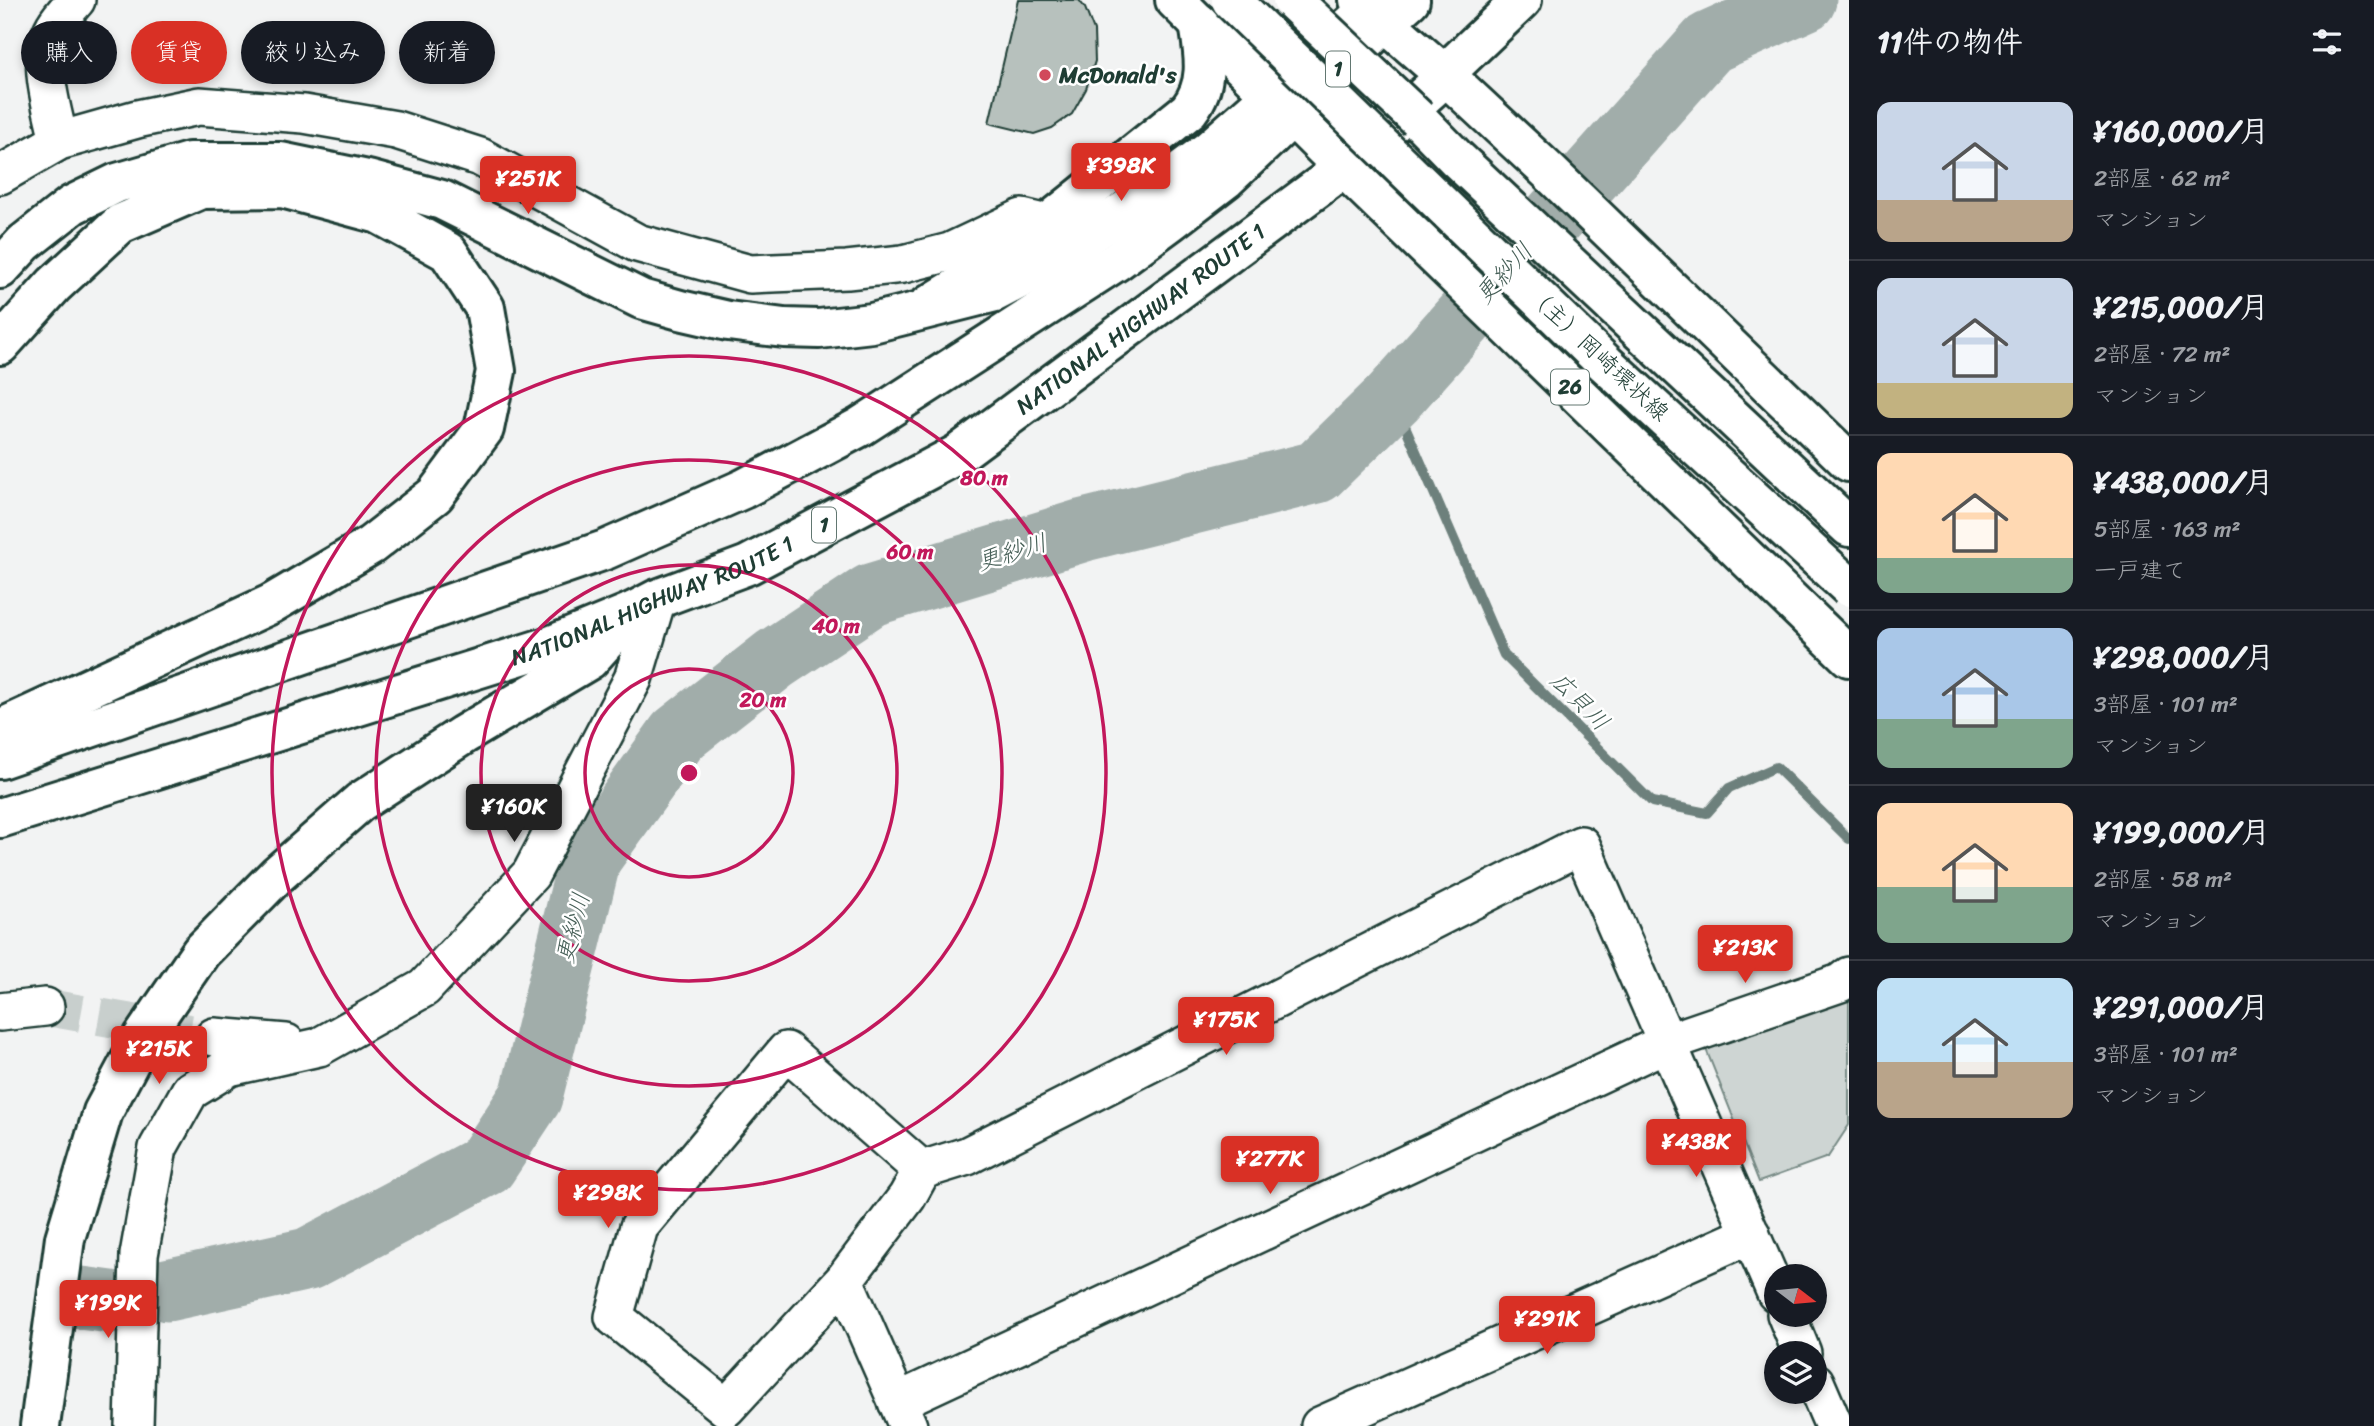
<!DOCTYPE html>
<html lang="ja">
<meta charset="utf-8">
<style>
body{margin:0;font-family:Sriracha,"Klee One",sans-serif;background:#20242c;color:#f1f3f6;height:100vh;display:flex;flex-direction:column;font-size:26px;white-space:nowrap}
*{box-sizing:border-box;margin:0}
p{font-size:23px;color:#9ea1a6}
.icon{flex:none;width:38px;height:38px;fill:none;stroke:currentColor;stroke-width:2;stroke-linecap:round;stroke-linejoin:round}
.map{position:relative;flex:1;overflow:hidden}
.panel{display:flex;flex-direction:column;background:#171b24;width:525px}
.panel>*{flex:none}
.hud{position:absolute;left:21px;top:21px;width:665px;height:63px;display:flex;gap:14px}
.needle{width:46px;rotate:106deg}
.fabs{position:absolute;left:1764px;top:1264px;display:grid;gap:14px}
.fabs a{display:grid;place-items:center;width:63px;height:63px;border-radius:50%;background:#171b24;box-shadow:0 4px 10px #0003;font-size:35px}
.price{position:absolute;translate:-50% -60px;padding:0 16px;border-radius:7px;background:#d93025;color:#fff;font-size:23px;line-height:46px;filter:drop-shadow(0 2px 4px #0008)}
.price::after{content:'';position:absolute;left:50%;top:42px;width:21px;height:16px;margin-left:-10px;background:inherit;clip-path:polygon(0 0,100% 0,50% 100%)}
.price.on{background:#222;color:#fff}
ul{padding:0;list-style:none}
li{display:flex;align-items:center;gap:21px;height:175px;padding:0 28px}
li+li{border-top:2px solid #363941}
li span{display:grid;place-items:center;flex:none;width:196px;height:140px;border-radius:14px;color:#555}
li>.icon{margin-inline-start:auto}
span .icon{width:84px;height:84px;fill:#fffc;stroke-width:1}
li b{font-size:30px}
h2{display:flex;justify-content:space-between;align-items:center;height:84px;padding:0 28px;font-size:30px}
.tag{padding:0 24px;border-radius:32px;background:#171b24;box-shadow:0 4px 10px #0003;font-size:24px;line-height:63px}
.tag.on{background:#d93025;color:#fff}
main{display:flex;flex:1;min-height:0}
.map>svg:first-child{display:block}
.green{fill:#ced5d3;stroke:#768984;stroke-width:2}
.lines{fill:none;stroke-linecap:round;stroke-linejoin:round}
.stream{stroke:#6d807b;stroke-width:10}
.river{stroke:#a1adaa;stroke-width:63}
.building{fill:#b7c1bd;stroke:#1f3d34;stroke-width:2}
.minor-tunnel{stroke:#c8cfcd;stroke-width:37;stroke-dasharray:37 18;stroke-linecap:butt}
.minor-casing{stroke:#1f3d34;stroke-width:42}
.tertiary-casing{stroke:#1f3d34;stroke-width:44}
.primary-casing{stroke:#1f3d34;stroke-width:44}
.trunk-casing{stroke:#1f3d34;stroke-width:44}
.motorway-casing{stroke:#1f3d34;stroke-width:44}
.minor{stroke:#fff;stroke-width:37}
.tertiary{stroke:#fff;stroke-width:38}
.primary{stroke:#fff;stroke-width:38}
.trunk{stroke:#fff;stroke-width:38}
.motorway{stroke:#fff;stroke-width:38}
.primary-bridge-casing{stroke:#1f3d34;stroke-width:44;stroke-linecap:butt}
.primary-bridge{stroke:#fff;stroke-width:38}
.ring{fill:none;stroke:#c2185b;stroke-width:3.5}
.poi-dot{fill:#d1495b;stroke:#fff;stroke-width:2.5}
.labels{text-anchor:middle;dominant-baseline:central;stroke-width:5;stroke-linejoin:round;paint-order:stroke}
.shield{fill:#fff;stroke:#627771;stroke-width:2}
.shield-label{font-size:21px;font-weight:bold;fill:#1f3d34}
.poi-label{font-size:23px;font-weight:bold;fill:#1f3d34;stroke:#fff;text-anchor:start}
.street-label{font-size:23px;fill:#1f3d34;stroke:#fff}
.water-label{font-size:24px;font-style:italic;fill:#465f57;stroke:#fff}
.centre{fill:#c2185b;stroke:#fff;stroke-width:3.5}
.ring-label{font-size:21px;text-anchor:middle;font-weight:bold;fill:#c2185b;stroke:#fff;stroke-width:5;stroke-linejoin:round;paint-order:stroke}
</style>
<main>
<div class="map">
<svg width="1849" height="1426" viewBox="0 0 1849 1426">
<rect width="100%" height="100%" fill="#f2f3f3"/>
<filter id="ink" filterUnits="userSpaceOnUse"><feTurbulence type="fractalNoise" baseFrequency=".0143" numOctaves="2"/><feDisplacementMap in="SourceGraphic" scale="14" xChannelSelector="R" yChannelSelector="G"/><feConvolveMatrix kernelMatrix="1 2 1 2 8 2 1 2 1" color-interpolation-filters="sRGB"/></filter>
<g filter="url(#ink)">
<path class="green" d="M 1849,989 L 1849,1125 L 1828,1157 L 1759,1182 L 1704,1044 Z"/>
<g class="lines">
<path class="stream" d="M 1393,398 L 1504,655 L 1652,802 L 1707,813 L 1729,788 L 1776,767 L 1849,839"/>
<path class="river" d="M 167,1290 L 308,1259 L 486,1165 L 531,1097 L 590,858 L 678,735 L 775,659 L 871,595 L 1084,530 L 1317,472 L 1393,398 L 1709,43 L 1805,0
M 81,1298 L 111,1302"/>
</g>
<path class="building" d="M 1018,0 L 1079,0 L 1085,8 L 1094,31 L 1095,61 L 1086,89 L 1072,114 L 1052,128 L 1034,134 L 989,123 Z"/>
<g class="lines">
<path class="minor-tunnel" d="M 45,1007 L 214,1037"/>
<defs>
<path id="minor" d="M 59,141 C 52,105 35,60 55,26 C 60,17 69,8 76,0
M 0,175 L 59,141 L 137,119 L 199,106 L 304,114 L 396,130 L 480,157 L 637,243 L 750,274 L 847,270 L 903,264 L 950,252 L 1022,218 L 1047,224
M 0,1012 L 45,1007
M 214,1037 L 286,1043
M 844,1280 L 726,1408 L 614,1317 L 639,1227 L 786,1051 L 922,1170
M 1786,1314 L 1802,1353
M 1815,1382 L 1834,1426
M 897,1402 L 1668,1042 L 1840,983 L 1849,976
M 134,1426 L 139,1255 L 158,1148 L 190,1091 L 229,1067 L 319,1047 L 424,988 L 531,874 L 633,679 L 657,599
M 908,1426 L 844,1280 L 907,1197 L 922,1170 L 967,1156 L 1581,845 L 1776,1293
M 1320,1426 L 1751,1234"/>
<path id="tertiary" d="M 929,305 L 986,270 L 1047,224 L 1189,110 C 1210,83 1204,55 1199,23"/>
<path id="primary" d="M 1175,0 L 1344,168 L 1849,657
M 1359,0 L 1446,76 L 1546,169 L 1849,462
M 1418,119 L 1457,159 L 1849,527"/>
<g id="trunk">
<path d="M 0,759 L 605,550 L 743,489 L 860,427 L 1117,261 L 1170,222 L 1226,179 L 1293,116 L 1384,23 L 1410,0"/>
<path id="s1" d="M 0,818 L 547,647 L 632,612 L 657,599 L 748,565 L 958,454 L 1344,168 L 1446,76 L 1456,63 L 1522,0"/>
</g>
<path id="motorway" d="M 0,269 L 24,243 L 72,205 L 117,183 L 189,162 L 281,162 L 368,180 L 442,200 L 641,299 L 680,310 L 728,321 L 784,328 L 819,329 L 872,323 L 995,292 L 1035,271 L 1148,195 L 1209,150 L 1379,0
M 0,345 L 54,285 L 120,224 L 201,189 L 282,188 L 379,214 L 448,252 L 485,308 L 496,371 L 484,429 L 435,495 L 371,545 L 271,604 L 0,729
M 40,1426 L 65,1238 L 103,1112 L 143,1037 L 201,952 L 278,874 L 360,802 L 463,735 L 589,660 L 632,612"/>
</defs>
<use href="#minor" class="minor-casing"/>
<use href="#tertiary" class="tertiary-casing"/>
<use href="#primary" class="primary-casing"/>
<use href="#trunk" class="trunk-casing"/>
<use href="#motorway" class="motorway-casing"/>
<use href="#minor" class="minor"/>
<use href="#tertiary" class="tertiary"/>
<use href="#primary" class="primary"/>
<use href="#trunk" class="trunk"/>
<use href="#motorway" class="motorway"/>
<defs>
<path id="primary-bridge" d="M 1231,0 L 1606,364 L 1849,587
M 1292,0 L 1418,119"/>
</defs>
<use href="#primary-bridge" class="primary-bridge-casing"/>
<use href="#primary-bridge" class="primary-bridge"/>
</g>
</g>
<g class="ring">
<circle cx="689" cy="773" r="104"/>
<circle cx="689" cy="773" r="208"/>
<circle cx="689" cy="773" r="313"/>
<circle cx="689" cy="773" r="417"/>
</g>
<circle class="poi-dot" cx="1045" cy="75" r="7"/>
<g class="labels">
<g class="shield">
<rect x="1326" y="51.5" width="24" height="35" rx="5"/>
<rect x="1551" y="369.5" width="38" height="35" rx="5"/>
<rect x="812" y="507.5" width="24" height="35" rx="5"/>
</g>
<g class="shield-label">
<text x="1338" y="69">1</text>
<text x="1570" y="387">26</text>
<text x="824" y="525">1</text>
</g>
<g class="poi-label">
<text x="1059" y="75">McDonald's</text>
</g>
<g class="street-label">
<text stroke="none"><textPath href="#s1" startOffset="1255">NATIONAL HIGHWAY ROUTE 1</textPath></text>
<text transform="translate(1598 354) rotate(43)">（主）岡崎環状線</text>
<text stroke="none"><textPath href="#s1" startOffset="688">NATIONAL HIGHWAY ROUTE 1</textPath></text>
</g>
<g class="water-label">
<text transform="translate(1504 273) rotate(-48)">更紗川</text>
<text transform="translate(1012 552) rotate(-17)">更紗川</text>
<text transform="translate(1580 701) rotate(45)">広貝川</text>
<text transform="translate(573 928) rotate(-76)">更紗川</text>
</g>
</g>
<circle cx="689" cy="773" r="10" class="centre"/>
<g class="ring-label">
<text x="984" y="485">80 m</text>
<text x="910" y="559">60 m</text>
<text x="836" y="633">40 m</text>
<text x="763" y="707">20 m</text>
</g>
</svg>
<div class="fabs">
<a><svg class="needle" viewBox="-14 -14 28 28"><path d="M0-13l5 13h-10z" fill="#e53935"/><path d="M0 13l5-13h-10z" fill="#9ea1a6"/></svg></a>
<a><svg class="icon" aria-label="layers" viewBox="0 0 24 24"><path d="M12 4l9 5-9 5-9-5zM3 14l9 5 9-5"/></svg></a>
</div>
<b class="price" style="left:1121px;top:203px">¥398K</b>
<b class="price" style="left:528px;top:216px">¥251K</b>
<b class="price on" style="left:514px;top:844px">¥160K</b>
<b class="price" style="left:1745px;top:985px">¥213K</b>
<b class="price" style="left:1226px;top:1057px">¥175K</b>
<b class="price" style="left:159px;top:1086px">¥215K</b>
<b class="price" style="left:1696px;top:1179px">¥438K</b>
<b class="price" style="left:1270px;top:1196px">¥277K</b>
<b class="price" style="left:608px;top:1230px">¥298K</b>
<b class="price" style="left:108px;top:1340px">¥199K</b>
<b class="price" style="left:1547px;top:1356px">¥291K</b>
<div class="hud">
<a class="tag">購入</a>
<a class="tag on">賃貸</a>
<a class="tag">絞り込み</a>
<a class="tag">新着</a>
</div>
</div>
<section class="panel">
<h2>11件の物件<svg class="icon" aria-label="filters" viewBox="0 0 24 24"><path d="M4 7h16M4 17h16"/><circle cx="9" cy="7" r="2"/><circle cx="15" cy="17" r="2"/></svg></h2>
<ul>
<li><span style="background:linear-gradient(#c9d6e8 70%,#b9a48a 0)"><svg class="icon" aria-label="home" viewBox="0 0 24 24"><path d="M3 11l9-7 9 7M6 9v11h12V9"/></svg></span><div><b>¥160,000/月</b><p>2部屋 · 62 m²</p><p>マンション</p></div></li>
<li><span style="background:linear-gradient(#c9d6e8 75%,#c2b280 0)"><svg class="icon" aria-label="home" viewBox="0 0 24 24"><path d="M3 11l9-7 9 7M6 9v11h12V9"/></svg></span><div><b>¥215,000/月</b><p>2部屋 · 72 m²</p><p>マンション</p></div></li>
<li><span style="background:linear-gradient(#ffd9b3 75%,#7fa58c 0)"><svg class="icon" aria-label="home" viewBox="0 0 24 24"><path d="M3 11l9-7 9 7M6 9v11h12V9"/></svg></span><div><b>¥438,000/月</b><p>5部屋 · 163 m²</p><p>一戸建て</p></div></li>
<li><span style="background:linear-gradient(#a9c7e8 65%,#7fa58c 0)"><svg class="icon" aria-label="home" viewBox="0 0 24 24"><path d="M3 11l9-7 9 7M6 9v11h12V9"/></svg></span><div><b>¥298,000/月</b><p>3部屋 · 101 m²</p><p>マンション</p></div></li>
<li><span style="background:linear-gradient(#ffd9b3 60%,#7fa58c 0)"><svg class="icon" aria-label="home" viewBox="0 0 24 24"><path d="M3 11l9-7 9 7M6 9v11h12V9"/></svg></span><div><b>¥199,000/月</b><p>2部屋 · 58 m²</p><p>マンション</p></div></li>
<li><span style="background:linear-gradient(#bfe0f5 60%,#b9a48a 0)"><svg class="icon" aria-label="home" viewBox="0 0 24 24"><path d="M3 11l9-7 9 7M6 9v11h12V9"/></svg></span><div><b>¥291,000/月</b><p>3部屋 · 101 m²</p><p>マンション</p></div></li>
</ul>
</section>
</main>
